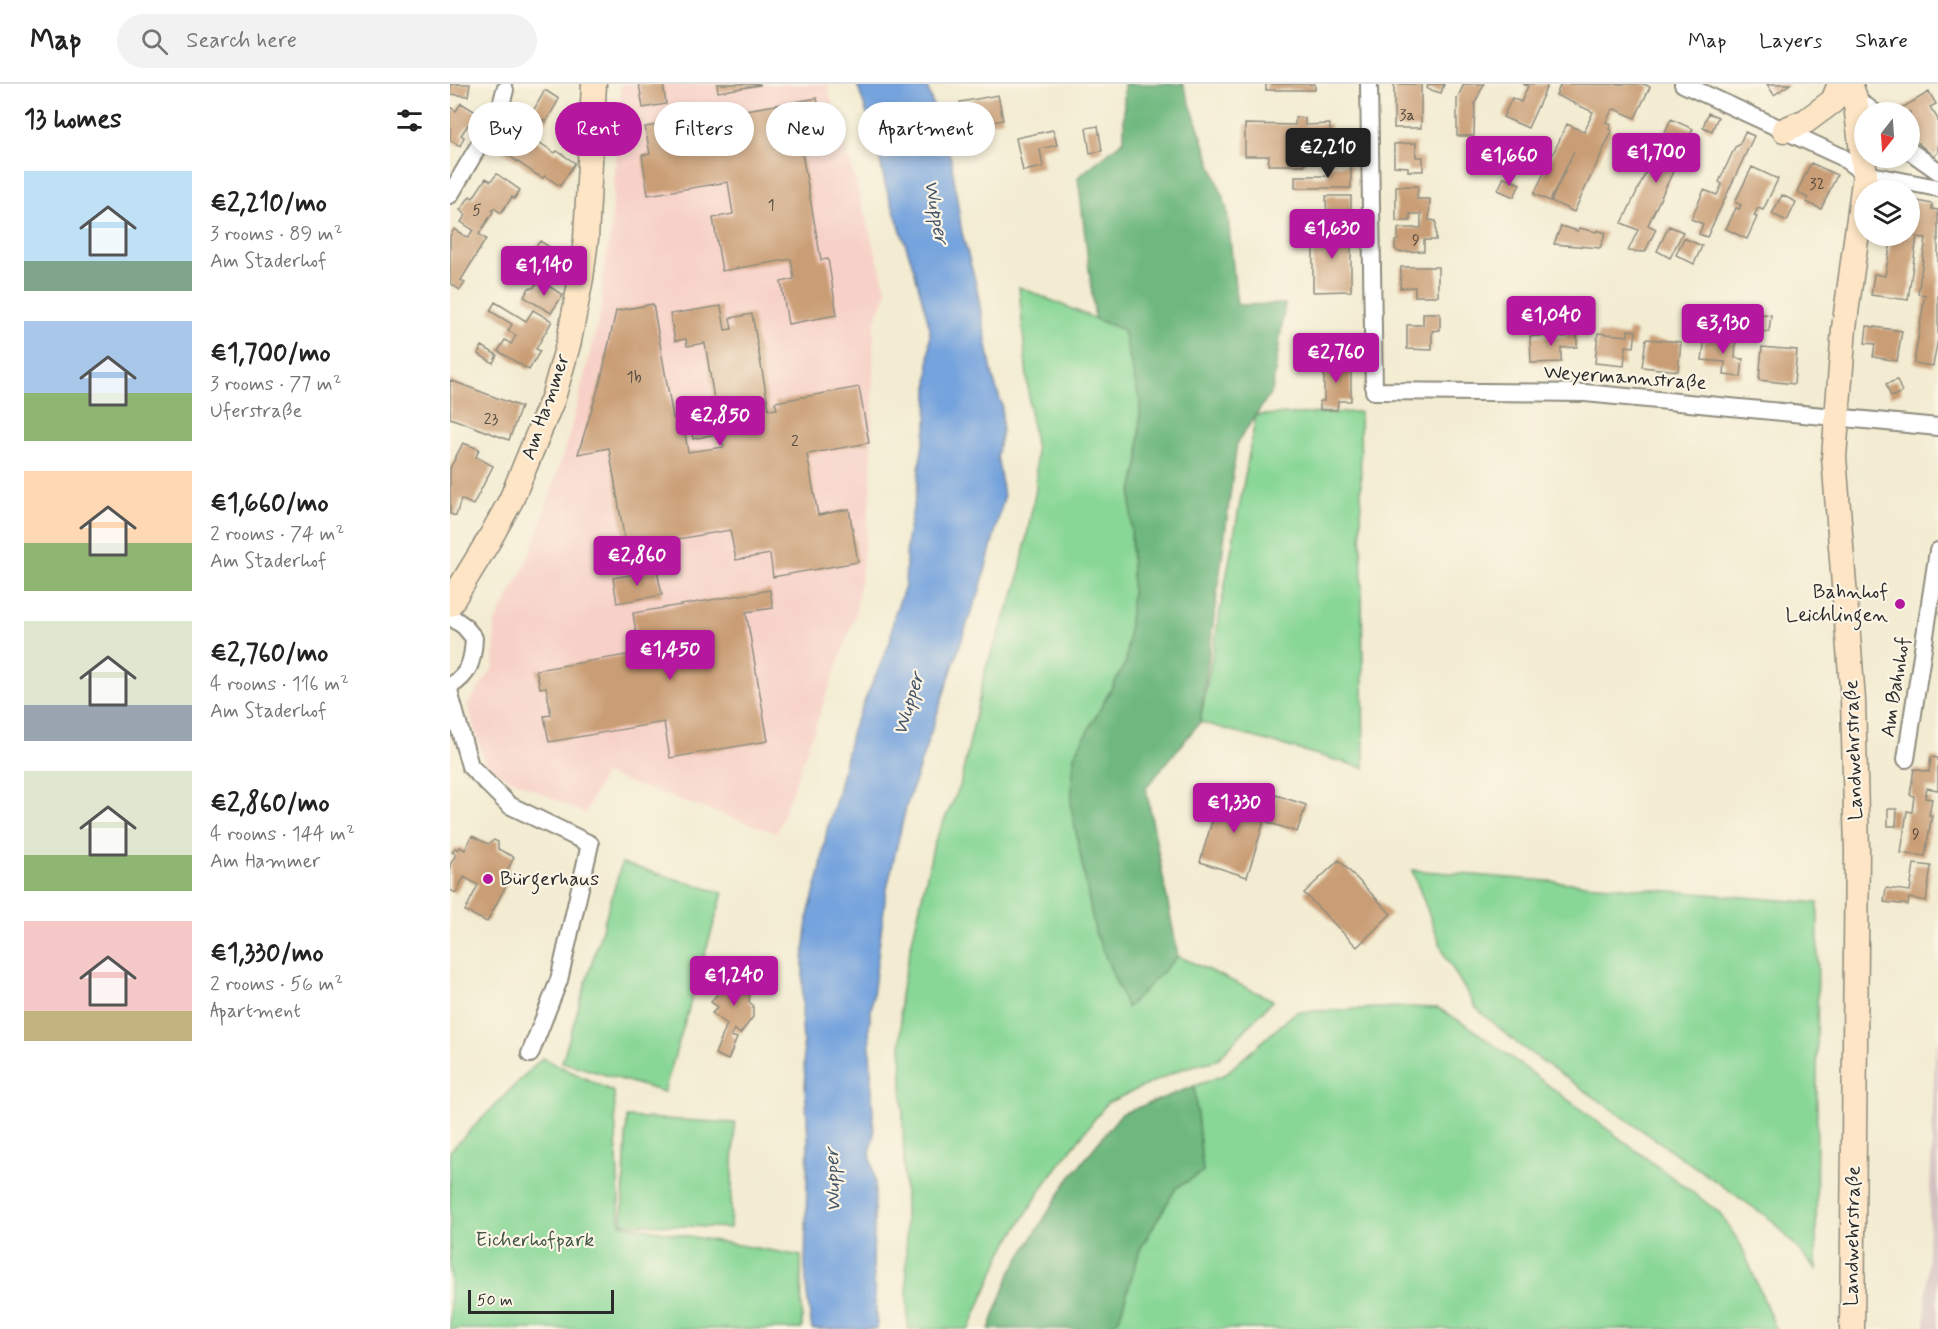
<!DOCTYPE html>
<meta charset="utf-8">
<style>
body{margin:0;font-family:Mynerve,sans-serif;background:#f2f2f2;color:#222;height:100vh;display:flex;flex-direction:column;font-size:22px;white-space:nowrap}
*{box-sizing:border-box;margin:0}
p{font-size:20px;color:#767676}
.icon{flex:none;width:33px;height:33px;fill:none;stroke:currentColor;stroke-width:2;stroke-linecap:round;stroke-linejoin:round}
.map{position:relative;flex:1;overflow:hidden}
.drawer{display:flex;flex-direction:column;background:#fff;width:450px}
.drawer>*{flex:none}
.hud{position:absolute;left:18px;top:18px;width:570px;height:54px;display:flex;gap:12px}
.needle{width:39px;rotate:197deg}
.fabs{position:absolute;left:1404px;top:18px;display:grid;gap:12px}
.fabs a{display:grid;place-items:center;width:66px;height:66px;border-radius:50%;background:#fff;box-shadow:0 3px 9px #0003;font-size:30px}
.scale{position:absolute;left:18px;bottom:15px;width:146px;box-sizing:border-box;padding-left:6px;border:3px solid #2b2b2b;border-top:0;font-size:16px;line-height:21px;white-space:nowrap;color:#2b2b2b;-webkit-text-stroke:4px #fcf5e5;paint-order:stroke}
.price{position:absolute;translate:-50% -51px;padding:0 14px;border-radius:6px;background:#b5179e;color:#fff;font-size:20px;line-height:39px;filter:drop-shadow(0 2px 3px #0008)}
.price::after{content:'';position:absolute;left:50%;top:36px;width:18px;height:14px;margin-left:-9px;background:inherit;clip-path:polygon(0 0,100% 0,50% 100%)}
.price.active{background:#222;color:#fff}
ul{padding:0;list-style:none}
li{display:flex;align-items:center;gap:18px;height:150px;padding:0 24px}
li span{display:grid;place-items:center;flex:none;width:168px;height:120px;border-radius:0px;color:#555}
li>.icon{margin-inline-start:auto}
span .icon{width:72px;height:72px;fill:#fffc;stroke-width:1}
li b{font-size:26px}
h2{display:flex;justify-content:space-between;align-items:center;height:72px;padding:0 24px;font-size:26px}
.chip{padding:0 21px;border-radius:27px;background:#fff;box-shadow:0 3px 9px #0003;font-size:21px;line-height:54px}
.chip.active{background:#b5179e;color:#fff}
header{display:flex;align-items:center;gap:36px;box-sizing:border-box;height:84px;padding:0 30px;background:#fff;border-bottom:2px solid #e0e0e0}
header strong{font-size:28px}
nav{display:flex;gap:33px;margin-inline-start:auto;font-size:21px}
.search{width:420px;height:54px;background:#f2f2f2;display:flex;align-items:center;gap:15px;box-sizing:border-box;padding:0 21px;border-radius:33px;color:#767676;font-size:22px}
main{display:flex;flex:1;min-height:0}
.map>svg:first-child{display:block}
.built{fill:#f7d1c8}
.industrial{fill:#d2bfc0}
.green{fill:#88d796;stroke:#5a8160;stroke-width:1.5}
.forest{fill:#6eb87f;stroke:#4c7255;stroke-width:1.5}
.water{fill:#74a3dd;stroke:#506784;stroke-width:1.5}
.building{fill:#c99d75}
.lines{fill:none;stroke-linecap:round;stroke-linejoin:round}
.minor-casing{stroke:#8f8c7e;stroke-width:20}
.secondary-casing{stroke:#8f8c7e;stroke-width:27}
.minor{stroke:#fff;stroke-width:16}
.secondary{stroke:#fde5c5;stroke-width:24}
.poi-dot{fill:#b5179e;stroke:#fcf5e5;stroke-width:2}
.labels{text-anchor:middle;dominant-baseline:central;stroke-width:4.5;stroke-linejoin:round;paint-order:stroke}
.number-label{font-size:16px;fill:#52483e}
.street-label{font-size:20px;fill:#2b2b2b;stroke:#fcf5e5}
.poi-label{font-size:20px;fill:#2b2b2b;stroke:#fcf5e5;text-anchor:end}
.park-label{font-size:20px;fill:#425646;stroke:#fcf5e5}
.water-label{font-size:21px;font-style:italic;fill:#455569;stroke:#fcf5e5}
</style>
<header>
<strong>Map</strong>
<div class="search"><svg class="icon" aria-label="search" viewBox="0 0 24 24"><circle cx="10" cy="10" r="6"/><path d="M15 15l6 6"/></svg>Search here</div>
<nav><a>Map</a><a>Layers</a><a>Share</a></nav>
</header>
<main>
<section class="drawer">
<h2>13 homes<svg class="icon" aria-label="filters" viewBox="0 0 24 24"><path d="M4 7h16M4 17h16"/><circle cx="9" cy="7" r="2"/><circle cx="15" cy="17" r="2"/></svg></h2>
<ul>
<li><span style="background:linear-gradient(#bfe0f5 75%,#7fa58c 0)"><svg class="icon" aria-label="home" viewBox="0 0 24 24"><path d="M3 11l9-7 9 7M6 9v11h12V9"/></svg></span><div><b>€2,210/mo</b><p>3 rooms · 89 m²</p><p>Am Staderhof</p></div></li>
<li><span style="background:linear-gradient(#a9c7e8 60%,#8fb573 0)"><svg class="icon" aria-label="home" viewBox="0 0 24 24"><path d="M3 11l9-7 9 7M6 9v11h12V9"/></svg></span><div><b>€1,700/mo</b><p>3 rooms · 77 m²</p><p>Uferstraße</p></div></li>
<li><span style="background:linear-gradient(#ffd9b3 60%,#8fb573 0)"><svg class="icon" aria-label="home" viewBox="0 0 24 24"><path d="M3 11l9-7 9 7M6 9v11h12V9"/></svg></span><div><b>€1,660/mo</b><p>2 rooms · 74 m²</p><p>Am Staderhof</p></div></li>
<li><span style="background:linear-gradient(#dfe7d0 70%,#9aa5b1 0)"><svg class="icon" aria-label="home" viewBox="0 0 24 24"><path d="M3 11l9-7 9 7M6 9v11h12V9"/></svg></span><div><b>€2,760/mo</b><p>4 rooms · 116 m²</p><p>Am Staderhof</p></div></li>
<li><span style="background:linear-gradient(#dfe7d0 70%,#8fb573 0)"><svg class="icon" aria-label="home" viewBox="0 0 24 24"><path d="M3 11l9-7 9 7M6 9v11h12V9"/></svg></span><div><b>€2,860/mo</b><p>4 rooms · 144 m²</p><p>Am Hammer</p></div></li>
<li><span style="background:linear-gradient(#f6c9c9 75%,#c2b280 0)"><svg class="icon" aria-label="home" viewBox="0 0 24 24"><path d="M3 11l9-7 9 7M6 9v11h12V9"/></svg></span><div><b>€1,330/mo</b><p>2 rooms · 56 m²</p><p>Apartment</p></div></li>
</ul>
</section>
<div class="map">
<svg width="1488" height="1245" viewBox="0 0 1488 1245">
<rect width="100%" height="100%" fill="#fcf5e5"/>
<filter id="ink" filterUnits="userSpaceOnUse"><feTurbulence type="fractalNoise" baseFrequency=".0167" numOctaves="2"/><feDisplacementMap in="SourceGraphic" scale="12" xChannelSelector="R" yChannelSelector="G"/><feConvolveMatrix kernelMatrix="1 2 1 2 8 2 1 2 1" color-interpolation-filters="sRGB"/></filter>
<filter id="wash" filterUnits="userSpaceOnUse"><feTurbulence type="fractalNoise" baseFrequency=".008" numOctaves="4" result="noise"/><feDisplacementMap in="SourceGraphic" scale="24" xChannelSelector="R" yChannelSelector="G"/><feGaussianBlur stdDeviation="1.35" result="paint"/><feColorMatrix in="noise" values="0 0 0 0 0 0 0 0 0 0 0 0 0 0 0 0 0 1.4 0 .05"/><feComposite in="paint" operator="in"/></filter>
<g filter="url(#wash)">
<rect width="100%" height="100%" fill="#f3ecd2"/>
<path class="built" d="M 171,0 L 377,0 L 437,208 L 424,241 L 421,411 L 406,529 L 327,749 L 154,690 L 135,730 L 36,683 L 17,621 L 44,583 L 45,538 L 75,482 L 89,445 L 120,348 L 152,222 L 152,199 L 161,146 Z"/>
<path class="industrial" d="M 1488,953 L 1488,1245 L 1475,1245 L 1485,972 Z"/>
<path class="green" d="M 569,203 L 673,246 L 690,318 L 689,376 L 681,413 L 682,509 L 676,578 L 624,672 L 677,923 L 728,872 L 823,916 L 767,976 L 734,984 L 657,1019 L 596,1098 L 553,1167 L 519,1245 L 458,1245 L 450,911 L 484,759 L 510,702 L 536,583 L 567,502 L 586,405 L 586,367 L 580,328 Z
M 910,328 L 914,684 L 750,638 L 806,331 Z
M 172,779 L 273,809 L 214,1008 L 112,978 Z
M 962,786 L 1368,819 L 1366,1185 L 1323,1137 L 1069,961 L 1026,924 L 995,872 Z
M 952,923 L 988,924 L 1020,943 L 1270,1129 L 1291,1161 L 1326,1245 L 654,1245 L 669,1235 L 690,1165 L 726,1104 L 753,1088 L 744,1002 L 774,991 L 846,928 Z
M 92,974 L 164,1008 L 170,1140 L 351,1172 L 352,1245 L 0,1245 L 0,1067 Z
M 177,1033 L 285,1039 L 280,1144 L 172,1139 Z"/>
<path class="forest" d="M 674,0 L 733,0 L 777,125 L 787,221 L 835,220 L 822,307 L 787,359 L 750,638 L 696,704 L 728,872 L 677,924 L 645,848 L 621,722 L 624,672 L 676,578 L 682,509 L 681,413 L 689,376 L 690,318 L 673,246 L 645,235 L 628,93 L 674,56 Z
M 744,1002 L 753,1088 L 726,1104 L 690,1165 L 669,1235 L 654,1245 L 539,1245 L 560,1190 L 616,1099 L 671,1030 Z"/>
<path class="water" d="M 407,0 L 476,0 L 501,75 L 512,149 L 526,200 L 543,294 L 552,321 L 552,346 L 547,371 L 554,413 L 529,510 L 521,528 L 456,723 L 436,809 L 419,943 L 424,1053 L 420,1068 L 425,1098 L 423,1179 L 427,1245 L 362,1245 L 357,1211 L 355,1181 L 358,1055 L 352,940 L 353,877 L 359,827 L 370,788 L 377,745 L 387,713 L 402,646 L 440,558 L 444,532 L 455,502 L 457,454 L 467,406 L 470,377 L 477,339 L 480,244 L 463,182 L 436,103 L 425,54 Z"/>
<g id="blocks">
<path class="building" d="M 1,0 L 20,0 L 18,12 L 0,10 Z
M 189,0 L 213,0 L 216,20 L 193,24 Z
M 267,0 L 310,0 L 310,1 L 268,8 Z
M 816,0 L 865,0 L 865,6 L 816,6 Z
M 944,0 L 971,0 L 971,44 L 944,44 Z
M 978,0 L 994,0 L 991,9 L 977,5 Z
M 1014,0 L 1034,0 L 1025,19 L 1024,52 L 1007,52 L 1007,15 Z
M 1073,0 L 1098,0 L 1078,44 L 1053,33 L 1062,14 L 1071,18 L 1078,2 Z
M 1111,0 L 1194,0 L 1200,3 L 1185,34 L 1165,25 L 1162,26 L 1156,38 L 1161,40 L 1159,45 L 1162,47 L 1124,128 L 1101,117 L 1124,67 L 1100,117 L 1084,110 L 1117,40 L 1134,48 L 1143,28 L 1106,11 Z
M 1317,0 L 1340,0 L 1324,11 Z
M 95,6 L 109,15 L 96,38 L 82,29 Z
M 1479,8 L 1486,20 L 1480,23 L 1488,35 L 1488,68 L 1484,73 L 1466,57 L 1460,46 L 1460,28 L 1449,28 L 1448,26 Z
M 548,11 L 553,36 L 516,44 L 510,18 Z
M 367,14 L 372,40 L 359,42 L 360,50 L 349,52 L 371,176 L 378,175 L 387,231 L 338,240 L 331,198 L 344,195 L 341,175 L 272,187 L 263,134 L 283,130 L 278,98 L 198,111 L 192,71 L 200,70 L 195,43 Z
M 11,19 L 29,30 L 21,43 L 18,41 L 11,51 L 14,53 L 10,62 L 0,56 L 0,23 L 6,27 Z
M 1258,29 L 1268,33 L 1262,47 L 1253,43 Z
M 845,33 L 855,34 L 855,41 L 880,40 L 880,72 L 855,72 L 855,81 L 818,81 L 819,72 L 795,72 L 795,40 L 845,41 Z
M 1221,35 L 1243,45 L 1198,141 L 1206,145 L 1195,168 L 1178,167 L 1188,146 L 1172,139 Z
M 62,40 L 105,69 L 107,67 L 125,79 L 110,102 L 95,92 L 93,94 L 87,91 L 46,63 Z
M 648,42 L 652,67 L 640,69 L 636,44 Z
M 603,46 L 607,61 L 590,65 L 593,83 L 573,87 L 566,54 Z
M 1295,48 L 1304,52 L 1257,153 L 1249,150 L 1253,140 L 1241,135 L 1254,106 L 1267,111 L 1272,100 L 1269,98 L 1285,63 L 1289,61 Z
M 966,59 L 966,73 L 973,73 L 973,87 L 958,87 L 958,83 L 944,82 L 944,60 Z
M 1361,79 L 1387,91 L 1371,125 L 1356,118 L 1358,114 L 1347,108 Z
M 876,81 L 901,81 L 901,104 L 845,104 L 845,92 L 878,92 Z
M 1302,83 L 1328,95 L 1313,126 L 1308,124 L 1304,132 L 1307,133 L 1297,155 L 1276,145 L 1286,124 L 1289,125 L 1291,121 L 1285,118 Z
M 47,90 L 70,106 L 64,115 L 62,113 L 51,129 L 44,124 L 42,127 L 43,128 L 29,150 L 36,155 L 11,196 L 15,199 L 10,206 L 0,199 L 0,152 L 4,145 L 18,154 L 23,146 L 11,138 L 16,131 L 10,126 L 20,112 L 23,114 L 36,94 L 41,97 Z
M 1054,93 L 1070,100 L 1064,113 L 1048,106 Z
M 946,102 L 968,102 L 967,115 L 980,115 L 979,136 L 986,137 L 986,156 L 974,156 L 974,167 L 948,168 L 945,165 L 945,157 L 948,156 L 948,144 L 971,144 L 971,130 L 960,130 L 960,137 L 946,137 Z
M 1332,111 L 1346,118 L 1337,137 L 1322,130 Z
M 876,112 L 901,112 L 901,136 L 877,136 Z
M 1463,116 L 1482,120 L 1482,125 L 1488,126 L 1488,255 L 1483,282 L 1464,279 L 1475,211 L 1468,210 L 1476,154 L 1467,153 L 1458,216 L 1421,211 L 1424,190 L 1435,192 L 1442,152 L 1460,152 L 1460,122 L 1463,122 Z
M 1111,142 L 1128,147 L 1129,144 L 1146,148 L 1147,146 L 1156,149 L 1150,164 L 1104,160 Z
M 1219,142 L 1233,148 L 1220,174 L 1207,167 Z
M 901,144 L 901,207 L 863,208 L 863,145 Z
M 1234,154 L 1252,162 L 1244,180 L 1226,171 Z
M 90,157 L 117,174 L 101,199 L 69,177 L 73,170 L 93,182 L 98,174 L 84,165 Z
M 951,183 L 988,183 L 988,212 L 965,212 L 965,203 L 950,204 Z
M 87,199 L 92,202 L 94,199 L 113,211 L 101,229 L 74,213 L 79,204 L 83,204 Z
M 45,218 L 76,237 L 83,226 L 102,237 L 86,265 L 90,267 L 79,286 L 48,267 L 55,256 L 61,260 L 66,251 L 58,247 L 62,240 L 40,227 Z
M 203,220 L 223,334 L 232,332 L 238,368 L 274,363 L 270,349 L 243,355 L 239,333 L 266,328 L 255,259 L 237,262 L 236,255 L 225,257 L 220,230 L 271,222 L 275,246 L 282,245 L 280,234 L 302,230 L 319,326 L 327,325 L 325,318 L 409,303 L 419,359 L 357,370 L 368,431 L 399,425 L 408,478 L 323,493 L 320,470 L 286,476 L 280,446 L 176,464 L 159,364 L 128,370 L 151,295 L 166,227 Z
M 1286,227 L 1321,231 L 1319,248 L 1285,245 Z
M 973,229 L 990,229 L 990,246 L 982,247 L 982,266 L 957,265 L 957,241 L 973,241 Z
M 1417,242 L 1452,247 L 1447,277 L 1423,273 L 1425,260 L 1415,259 Z
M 1178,246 L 1186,247 L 1184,263 L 1176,262 L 1174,282 L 1145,279 L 1148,249 L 1178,252 Z
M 1116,247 L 1127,247 L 1127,263 L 1111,264 L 1111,278 L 1081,279 L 1080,252 L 1116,253 Z
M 1255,253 L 1286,256 L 1285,274 L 1293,275 L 1291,293 L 1274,291 L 1275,278 L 1252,276 Z
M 1196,255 L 1231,258 L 1228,287 L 1192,283 Z
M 32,262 L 47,271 L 43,279 L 28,270 Z
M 1312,263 L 1347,266 L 1344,300 L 1309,296 Z
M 874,277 L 901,277 L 901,317 L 888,317 L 887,326 L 870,326 L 870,317 L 874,317 Z
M 0,296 L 71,323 L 59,356 L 0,334 Z
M 1447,296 L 1452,308 L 1441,313 L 1436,300 Z
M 13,359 L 29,365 L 26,373 L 43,382 L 23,421 L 11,415 L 6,432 L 0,430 L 0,384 Z
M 207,486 L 212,511 L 167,519 L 163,494 Z
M 320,506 L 323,524 L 296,528 L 318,657 L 220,674 L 214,638 L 99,658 L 94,632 L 101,631 L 96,603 L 90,604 L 86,586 L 189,569 L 183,529 Z
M 1481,673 L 1488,674 L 1488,706 L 1477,704 L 1475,714 L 1482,715 L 1479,731 L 1482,731 L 1475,772 L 1451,769 L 1457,727 L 1462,728 L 1464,712 L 1460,711 L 1464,685 L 1479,688 Z
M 771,707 L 819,721 L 797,793 L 750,778 Z
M 826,711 L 856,721 L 847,748 L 817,738 Z
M 1438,725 L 1447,725 L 1446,742 L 1438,742 Z
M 22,752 L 38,760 L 44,756 L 48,758 L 48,765 L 64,773 L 57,787 L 62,790 L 37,838 L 15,827 L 28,801 L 14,793 L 6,809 L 0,806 L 0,781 L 6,770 L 2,768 L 5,764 L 8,766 L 10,763 L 15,766 Z
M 889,776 L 941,830 L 907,863 L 854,809 Z
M 1464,780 L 1481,782 L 1476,817 L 1459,814 L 1458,821 L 1434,818 L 1436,804 L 1460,807 Z
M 293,876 L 302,882 L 299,918 L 303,921 L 303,933 L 290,950 L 284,945 L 281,952 L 287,954 L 278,976 L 265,970 L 277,940 L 262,929 L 268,923 L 261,918 Z"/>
</g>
</g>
<g filter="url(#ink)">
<use href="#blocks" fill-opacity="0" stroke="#8f8c7e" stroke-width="1.5"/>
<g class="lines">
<defs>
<path id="minor" d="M 919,0 L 924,307 L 1135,309 L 1488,343
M 1233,0 L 1392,73 L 1415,90 L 1488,104
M 1405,14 L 1424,28
M 1460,67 L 1488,87
M 0,111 L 50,25 L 55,6
M 0,532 L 14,542 L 24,554 C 23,575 20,591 0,602
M 0,611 L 20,682 L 59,721 L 140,760 L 109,896 L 80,970
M 1456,675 L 1488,467"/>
<path id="secondary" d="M 1400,0 L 1405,14 L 1415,90 L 1394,244 L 1384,373 L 1403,616 L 1407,767 L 1402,1245
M 1334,46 L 1356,37 L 1383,17 L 1390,0
M 0,520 L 39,456 L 61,416 L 103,314 L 119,257 L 131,194 L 136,155 L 144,0"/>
</defs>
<use href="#minor" class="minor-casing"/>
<use href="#secondary" class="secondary-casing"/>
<use href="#minor" class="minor"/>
<use href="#secondary" class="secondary"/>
</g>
</g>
<g class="poi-dot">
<circle cx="1450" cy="520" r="6"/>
<circle cx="38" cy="795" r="6"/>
</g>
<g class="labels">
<g class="number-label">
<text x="957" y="31">3a</text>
<text x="1367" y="100">32</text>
<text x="321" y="121">1</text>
<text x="27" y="126">5</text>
<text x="966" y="156">9</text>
<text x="184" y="293">1b</text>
<text x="41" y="335">23</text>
<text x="345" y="357">2</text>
<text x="1466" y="750">9</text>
</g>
<g class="street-label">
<text transform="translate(1175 294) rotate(4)">Weyermannstraße</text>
<text transform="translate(96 323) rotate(-71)">Am Hammer</text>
<text transform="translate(1446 603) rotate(-81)">Am Bahnhof</text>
<text transform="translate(1404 666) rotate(-92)">Landwehrstraße</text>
<text transform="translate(1403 1152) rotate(-89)">Landwehrstraße</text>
</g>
<g class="poi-label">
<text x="1438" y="508">Bahnhof<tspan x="1438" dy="23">Leichlingen</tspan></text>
<text x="50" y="795" text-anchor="start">Bürgerhaus</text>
</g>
<g class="park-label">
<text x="85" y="1156">Eicherhofpark</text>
</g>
<g class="water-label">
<text transform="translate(486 128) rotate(80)">Wupper</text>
<text transform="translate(459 620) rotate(-73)">Wupper</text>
<text transform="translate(383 1096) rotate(-92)">Wupper</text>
</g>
</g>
</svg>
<div class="fabs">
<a><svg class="needle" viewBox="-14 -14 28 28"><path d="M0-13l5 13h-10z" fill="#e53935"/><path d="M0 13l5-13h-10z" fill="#767676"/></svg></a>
<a><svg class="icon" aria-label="layers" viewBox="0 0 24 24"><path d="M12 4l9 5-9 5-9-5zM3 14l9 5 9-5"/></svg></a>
</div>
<div class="scale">50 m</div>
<b class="price active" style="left:878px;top:95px">€2,210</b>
<b class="price" style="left:1206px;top:100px">€1,700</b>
<b class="price" style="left:1059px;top:103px">€1,660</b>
<b class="price" style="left:882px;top:176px">€1,630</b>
<b class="price" style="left:94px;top:213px">€1,140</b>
<b class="price" style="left:1101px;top:263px">€1,040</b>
<b class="price" style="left:1273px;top:271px">€3,130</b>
<b class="price" style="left:886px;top:300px">€2,760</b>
<b class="price" style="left:270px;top:363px">€2,850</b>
<b class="price" style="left:187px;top:503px">€2,860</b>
<b class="price" style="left:220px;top:597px">€1,450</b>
<b class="price" style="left:784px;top:750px">€1,330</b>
<b class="price" style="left:284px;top:923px">€1,240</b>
<div class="hud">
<a class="chip">Buy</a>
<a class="chip active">Rent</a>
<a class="chip">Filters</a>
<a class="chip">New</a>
<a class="chip">Apartment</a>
</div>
</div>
</main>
